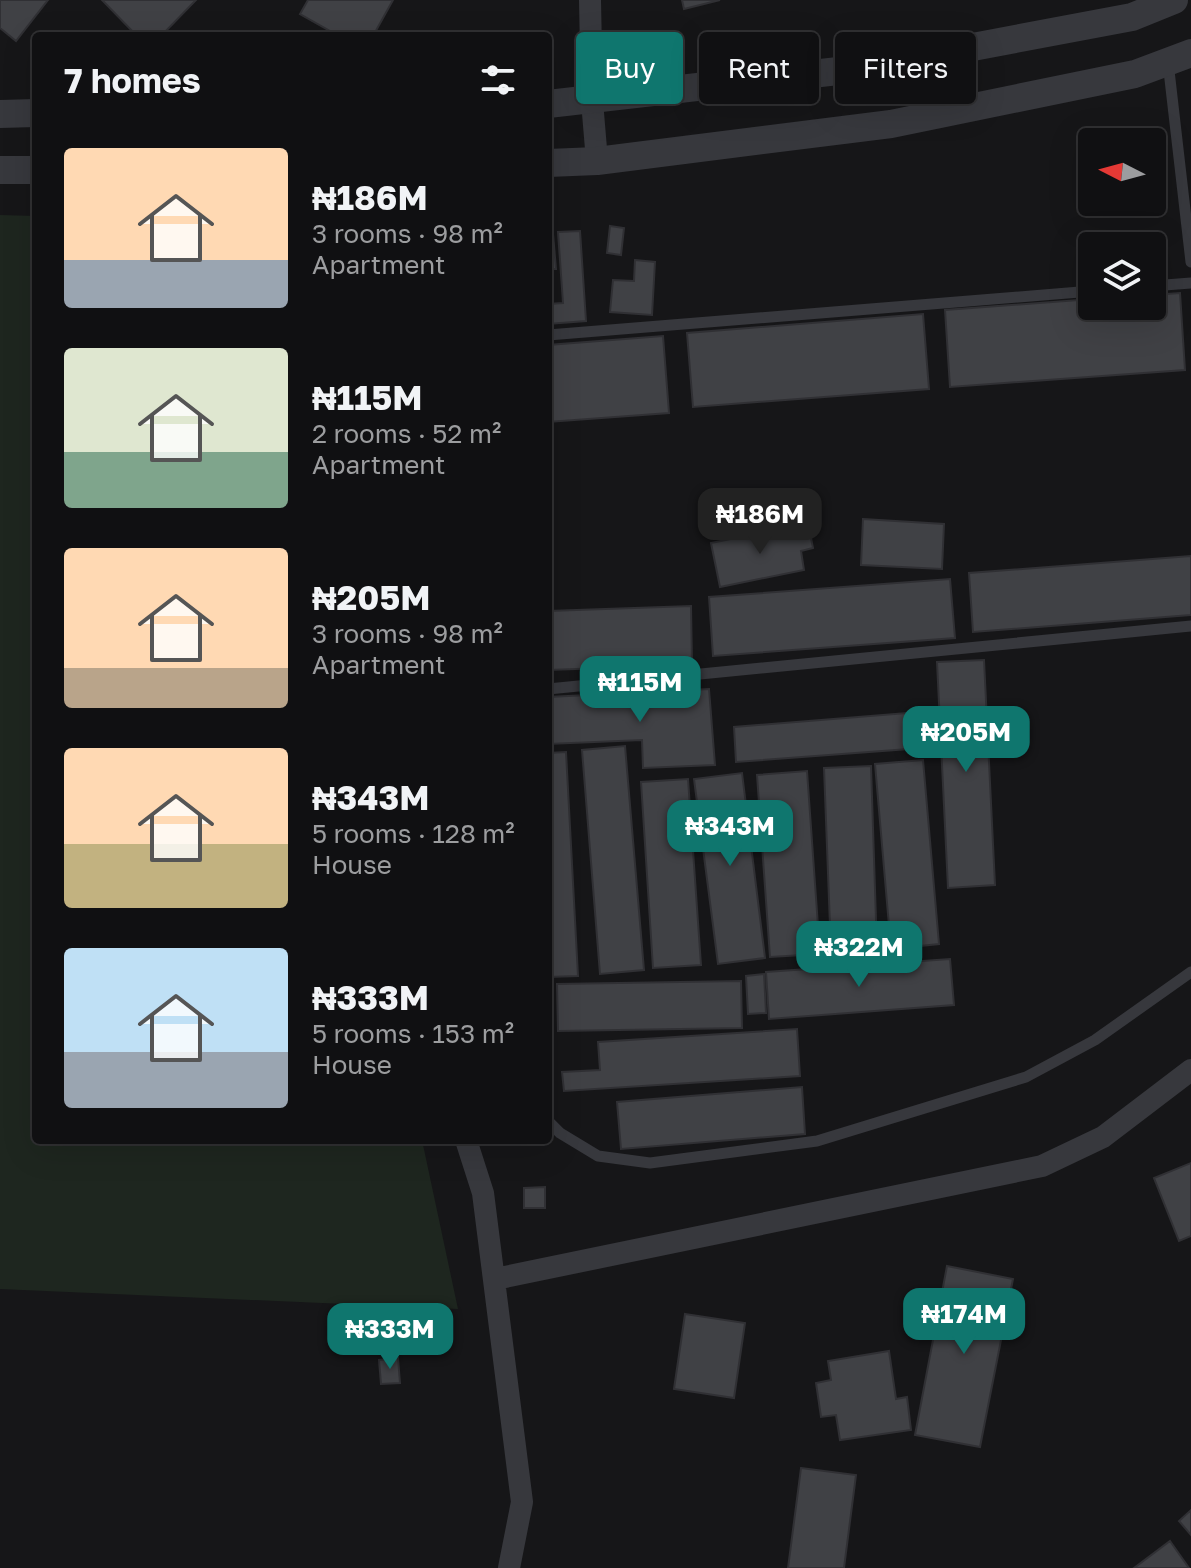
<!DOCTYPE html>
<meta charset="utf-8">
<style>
body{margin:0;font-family:"Golos Text",sans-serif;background:#1e1e20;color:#f1f3f6;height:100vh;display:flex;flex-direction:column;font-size:30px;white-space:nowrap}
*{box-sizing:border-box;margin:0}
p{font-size:26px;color:#9c9d9f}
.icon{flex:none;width:44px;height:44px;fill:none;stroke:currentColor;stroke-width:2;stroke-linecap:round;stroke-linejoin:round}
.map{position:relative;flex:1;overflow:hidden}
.sheet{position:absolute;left:32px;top:32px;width:520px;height:1112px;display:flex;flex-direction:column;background:#101012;border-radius:8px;box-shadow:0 8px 32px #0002,0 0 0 2px #303032}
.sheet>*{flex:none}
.hud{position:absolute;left:576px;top:32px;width:494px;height:72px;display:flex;gap:16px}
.needle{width:52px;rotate:276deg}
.controls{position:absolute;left:1078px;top:128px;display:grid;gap:16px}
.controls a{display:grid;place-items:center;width:88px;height:88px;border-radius:8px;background:#101012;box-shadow:0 8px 32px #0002,0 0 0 2px #303032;font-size:40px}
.price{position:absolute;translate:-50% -68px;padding:0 18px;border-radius:16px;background:#0f766e;color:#fff;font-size:26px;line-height:52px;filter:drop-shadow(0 2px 4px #0008)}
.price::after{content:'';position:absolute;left:50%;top:48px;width:24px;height:18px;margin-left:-12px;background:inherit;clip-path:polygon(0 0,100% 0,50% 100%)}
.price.on{background:#222;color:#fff}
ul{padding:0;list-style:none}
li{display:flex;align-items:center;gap:24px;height:200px;padding:0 32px}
li span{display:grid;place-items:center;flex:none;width:224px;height:160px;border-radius:8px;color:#555}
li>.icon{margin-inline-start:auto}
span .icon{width:96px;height:96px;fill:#fffc;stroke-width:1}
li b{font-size:34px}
h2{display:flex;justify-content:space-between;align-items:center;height:96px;padding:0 32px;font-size:34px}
.pill{padding:0 28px;border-radius:8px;background:#101012;box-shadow:0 8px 32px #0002,0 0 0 2px #303032;font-size:28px;line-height:72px}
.pill.on{background:#0f766e;color:#fff}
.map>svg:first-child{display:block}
.green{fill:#1e261f}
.building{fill:#404145;stroke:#303034;stroke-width:2}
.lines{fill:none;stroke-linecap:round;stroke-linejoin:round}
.service{stroke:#37383d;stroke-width:11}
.minor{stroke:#37383d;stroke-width:22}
.tertiary{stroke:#37383d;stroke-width:28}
</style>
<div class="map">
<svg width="1191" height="1568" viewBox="0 0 1191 1568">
<rect width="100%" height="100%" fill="#161618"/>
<path class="green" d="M 0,215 L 36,216 L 36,1140 L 422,1140 L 458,1309 L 0,1289 Z"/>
<path class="building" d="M 0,0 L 48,0 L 16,41 L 0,28 Z
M 102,0 L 196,0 L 161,36 L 137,36 Z
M 308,0 L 393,0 L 373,36 L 339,36 L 300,14 Z
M 682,0 L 720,0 L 684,9 Z
M 610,226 L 624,228 L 621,255 L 607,253 Z
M 580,231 L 586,321 L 548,324 L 548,304 L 563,303 L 558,232 Z
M 553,234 L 556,269 L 548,269 L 548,235 Z
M 635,260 L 655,262 L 652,315 L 610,312 L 613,280 L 634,281 Z
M 1180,293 L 1185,370 L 950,387 L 945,310 L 1092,299 L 1092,306 L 1152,306 L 1152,295 Z
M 923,314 L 929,389 L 693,407 L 687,333 Z
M 663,336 L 669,413 L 548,422 L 548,345 Z
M 863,519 L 944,524 L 942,569 L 861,565 Z
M 809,528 L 813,548 L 801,551 L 804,570 L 720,587 L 711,543 L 750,535 L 751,539 Z
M 1191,556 L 1191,615 L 973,632 L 969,573 Z
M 950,579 L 955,638 L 713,656 L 709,597 Z
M 691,606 L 692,665 L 548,670 L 548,611 Z
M 984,660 L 995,885 L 948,888 L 937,662 Z
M 709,689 L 715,765 L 643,768 L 642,740 L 548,744 L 548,697 Z
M 919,712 L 922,748 L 736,762 L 734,727 Z
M 625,746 L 644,970 L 600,974 L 582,750 Z
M 566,752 L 578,976 L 548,977 L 548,753 Z
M 923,760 L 939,944 L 891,949 L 875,764 Z
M 871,766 L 877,951 L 831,952 L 824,768 Z
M 807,771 L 820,954 L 770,957 L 757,775 Z
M 742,773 L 765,958 L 718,964 L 694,779 Z
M 688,779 L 701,965 L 653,968 L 641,782 Z
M 950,959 L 954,1005 L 769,1019 L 766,972 Z
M 764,974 L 766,1013 L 748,1014 L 746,976 Z
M 741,981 L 742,1028 L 558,1031 L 557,984 Z
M 797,1029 L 800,1076 L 564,1091 L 562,1072 L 600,1070 L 598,1042 Z
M 802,1087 L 805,1134 L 621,1149 L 617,1102 Z
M 1191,1163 L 1191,1236 L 1179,1241 L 1154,1178 Z
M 545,1187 L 545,1208 L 524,1208 L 524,1188 Z
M 947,1266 L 1013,1279 L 980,1447 L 915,1435 Z
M 685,1314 L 745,1323 L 734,1398 L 674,1389 Z
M 889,1351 L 896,1399 L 907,1397 L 911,1430 L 840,1440 L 836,1415 L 821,1417 L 816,1383 L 831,1380 L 828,1361 Z
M 398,1358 L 400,1383 L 381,1384 L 379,1360 Z
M 801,1468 L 856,1475 L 844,1568 L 788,1568 Z
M 1191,1510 L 1191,1535 L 1179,1521 Z
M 1170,1541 L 1189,1568 L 1134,1568 Z"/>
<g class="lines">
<path class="service" d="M 1168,62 L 1191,262
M 1152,286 L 1191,283
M 548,335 L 1092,291
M 548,689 L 1191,626
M 548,1121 L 560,1133 L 598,1156 L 650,1163 L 817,1141 L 1026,1077 L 1095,1040 L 1191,972"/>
<path class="minor" d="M 590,0 L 592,101 L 597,161
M 466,1140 L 483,1193 L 522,1502 L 509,1568
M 495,1279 L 1042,1166 L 1103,1137 L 1191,1070"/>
<path class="tertiary" d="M 548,104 L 856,69 L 1132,17 L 1174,0
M 0,114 L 36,113
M 548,163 L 597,161 L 891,124 L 1135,74 L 1191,53
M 0,170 L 36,170"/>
</g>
</svg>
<div class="controls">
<a><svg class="needle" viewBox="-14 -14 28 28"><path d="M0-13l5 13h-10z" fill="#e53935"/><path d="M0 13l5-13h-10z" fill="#9c9d9f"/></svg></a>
<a><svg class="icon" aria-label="layers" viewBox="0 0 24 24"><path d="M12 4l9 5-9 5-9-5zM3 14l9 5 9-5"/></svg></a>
</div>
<b class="price on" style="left:760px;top:556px">₦186M</b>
<b class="price" style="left:640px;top:724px">₦115M</b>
<b class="price" style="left:966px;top:774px">₦205M</b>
<b class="price" style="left:730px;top:868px">₦343M</b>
<b class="price" style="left:859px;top:989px">₦322M</b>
<b class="price" style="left:964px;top:1356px">₦174M</b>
<b class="price" style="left:390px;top:1371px">₦333M</b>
<div class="hud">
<a class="pill on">Buy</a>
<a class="pill">Rent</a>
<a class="pill">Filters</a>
</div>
<section class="sheet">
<h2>7 homes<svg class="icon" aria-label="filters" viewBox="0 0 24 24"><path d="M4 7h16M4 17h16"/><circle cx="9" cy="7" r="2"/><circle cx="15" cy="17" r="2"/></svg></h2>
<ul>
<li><span style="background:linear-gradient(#ffd9b3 70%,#9aa5b1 0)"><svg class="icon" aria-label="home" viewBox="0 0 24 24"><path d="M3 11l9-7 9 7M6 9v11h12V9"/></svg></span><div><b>₦186M</b><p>3 rooms · 98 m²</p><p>Apartment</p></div></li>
<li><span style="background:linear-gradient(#dfe7d0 65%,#7fa58c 0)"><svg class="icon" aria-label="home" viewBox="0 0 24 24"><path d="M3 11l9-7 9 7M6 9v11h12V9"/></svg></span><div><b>₦115M</b><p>2 rooms · 52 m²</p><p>Apartment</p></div></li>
<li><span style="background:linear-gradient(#ffd9b3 75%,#b9a48a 0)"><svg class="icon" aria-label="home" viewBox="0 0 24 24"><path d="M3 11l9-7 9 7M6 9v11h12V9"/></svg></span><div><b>₦205M</b><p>3 rooms · 98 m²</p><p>Apartment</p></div></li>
<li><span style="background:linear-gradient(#ffd9b3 60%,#c2b280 0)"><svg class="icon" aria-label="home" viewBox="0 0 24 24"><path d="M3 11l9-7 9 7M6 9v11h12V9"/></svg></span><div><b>₦343M</b><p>5 rooms · 128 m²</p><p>House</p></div></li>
<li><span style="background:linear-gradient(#bfe0f5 65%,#9aa5b1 0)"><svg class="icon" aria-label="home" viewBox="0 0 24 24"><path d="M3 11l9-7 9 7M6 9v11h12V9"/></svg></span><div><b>₦333M</b><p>5 rooms · 153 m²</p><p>House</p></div></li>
</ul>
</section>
</div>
